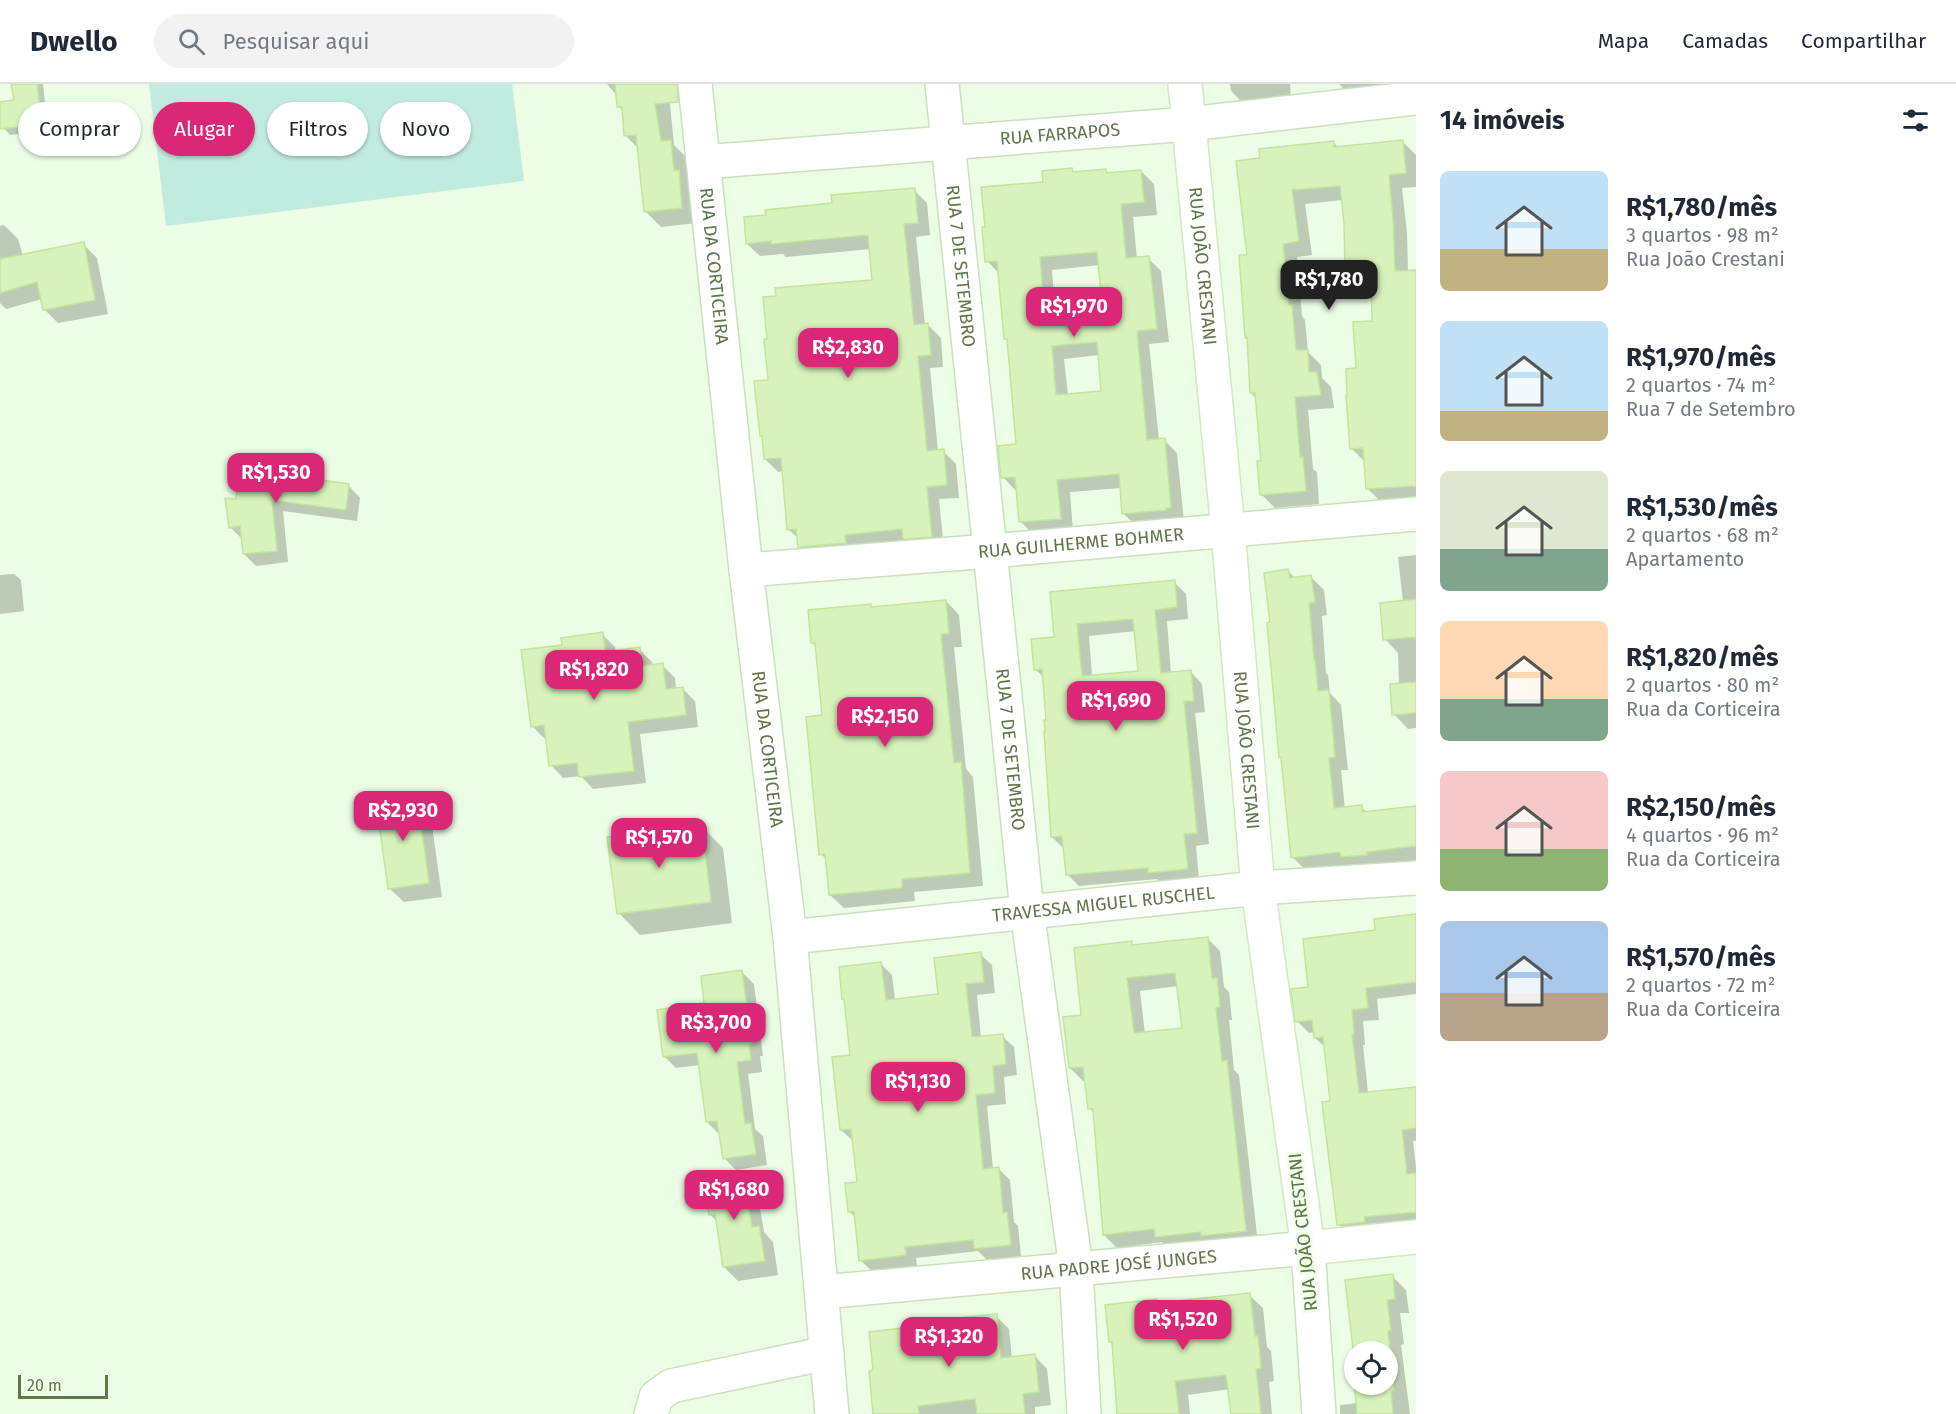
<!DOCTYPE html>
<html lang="pt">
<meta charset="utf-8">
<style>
body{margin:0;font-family:"Fira Sans",sans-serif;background:#f2f2f3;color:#1f2937;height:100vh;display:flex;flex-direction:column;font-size:22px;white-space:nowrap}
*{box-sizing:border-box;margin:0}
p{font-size:20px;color:#747a83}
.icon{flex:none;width:33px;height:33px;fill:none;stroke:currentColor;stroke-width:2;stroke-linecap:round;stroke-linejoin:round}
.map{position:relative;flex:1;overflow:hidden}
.drawer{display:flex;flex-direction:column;background:#fff;width:540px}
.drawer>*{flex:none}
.top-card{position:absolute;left:18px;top:18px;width:570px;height:54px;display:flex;gap:12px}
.buttons{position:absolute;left:1344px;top:1257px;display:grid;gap:12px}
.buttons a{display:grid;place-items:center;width:54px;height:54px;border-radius:50%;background:#fff;box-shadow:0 2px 4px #0004;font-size:30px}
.scale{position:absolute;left:18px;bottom:15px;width:90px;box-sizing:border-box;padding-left:6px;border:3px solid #617649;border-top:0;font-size:16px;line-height:21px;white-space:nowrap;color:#617649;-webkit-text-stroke:4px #f1ffeb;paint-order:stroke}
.price{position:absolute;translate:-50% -51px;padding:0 14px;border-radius:12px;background:#db2777;color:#fff;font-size:20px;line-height:39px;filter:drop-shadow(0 2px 3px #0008)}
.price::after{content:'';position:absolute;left:50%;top:36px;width:18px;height:14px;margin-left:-9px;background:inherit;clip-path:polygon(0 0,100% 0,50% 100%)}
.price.current{background:#222;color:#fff}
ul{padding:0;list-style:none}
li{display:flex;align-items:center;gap:18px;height:150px;padding:0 24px}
li span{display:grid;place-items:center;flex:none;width:168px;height:120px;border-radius:9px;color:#555}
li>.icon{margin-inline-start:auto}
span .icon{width:72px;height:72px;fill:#fffc;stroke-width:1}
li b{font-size:26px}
h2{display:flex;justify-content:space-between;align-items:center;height:72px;padding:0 24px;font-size:26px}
.pill{padding:0 21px;border-radius:27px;background:#fff;box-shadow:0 2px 4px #0004;font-size:21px;line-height:54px}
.pill.current{background:#db2777;color:#fff}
header{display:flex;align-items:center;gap:36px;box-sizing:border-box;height:84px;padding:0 30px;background:#fff;border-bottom:2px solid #e0e1e3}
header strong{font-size:28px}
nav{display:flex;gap:33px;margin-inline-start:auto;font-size:21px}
.search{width:420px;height:54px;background:#f2f2f3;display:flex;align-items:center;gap:15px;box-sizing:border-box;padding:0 21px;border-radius:33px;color:#747a83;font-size:22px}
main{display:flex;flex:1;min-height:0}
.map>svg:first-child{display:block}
.green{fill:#c2ebdf}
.shadow{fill:#0003;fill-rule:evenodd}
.building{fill:#d7f3bb;stroke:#c1e69b;stroke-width:1.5;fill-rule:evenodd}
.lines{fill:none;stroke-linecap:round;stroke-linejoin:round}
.street-casing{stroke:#cbe0bc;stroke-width:36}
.secondary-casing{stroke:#d1e9bf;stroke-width:36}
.street{stroke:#fff;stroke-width:33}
.secondary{stroke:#fff;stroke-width:33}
.labels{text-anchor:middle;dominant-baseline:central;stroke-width:6;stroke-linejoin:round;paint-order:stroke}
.street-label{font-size:18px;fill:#617649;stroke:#f1ffeb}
</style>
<header>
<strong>Dwello</strong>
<div class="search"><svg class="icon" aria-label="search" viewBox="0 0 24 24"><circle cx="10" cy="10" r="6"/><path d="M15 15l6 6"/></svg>Pesquisar aqui</div>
<nav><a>Mapa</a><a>Camadas</a><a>Compartilhar</a></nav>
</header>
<main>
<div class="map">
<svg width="1416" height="1330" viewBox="0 0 1416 1330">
<rect width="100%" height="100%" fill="#ebfde4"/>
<path class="green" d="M 149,0 L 512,0 L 524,97 L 166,142 Z"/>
<path class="shadow" d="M 13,0 L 43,0 L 48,47 L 10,51 L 4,44 L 15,18 Z
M 607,0 L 668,0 L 674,61 L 686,73 L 688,98 L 694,104 L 697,139 L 661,143 L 645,127 L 639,65 L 626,52 L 624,28 L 619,23 L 618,13 Z
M 1230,0 L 1290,0 L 1291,14 L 1243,19 L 1231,7 Z
M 1339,0 L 1410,0 L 1346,7 Z
M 1402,57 L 1416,71 L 1416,103 L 1402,104 L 1407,149 L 1408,188 L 1416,188 L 1416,416 L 1382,419 L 1368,405 L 1366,379 L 1351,364 L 1357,286 L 1374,238 L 1373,198 L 1360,199 L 1346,185 L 1343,116 L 1305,120 L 1312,171 L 1297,173 L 1302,232 L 1305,236 L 1308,268 L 1321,281 L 1322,294 L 1331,303 L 1334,324 L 1308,326 L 1313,385 L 1317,388 L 1319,420 L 1275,424 L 1261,410 L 1262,378 L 1257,315 L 1251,309 L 1249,255 L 1247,253 L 1248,172 L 1262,75 L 1333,58 L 1339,64 Z
M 1072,85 L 1076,90 L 1105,87 L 1109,90 L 1141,87 L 1154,100 L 1157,131 L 1133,133 L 1137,175 L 1148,174 L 1161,187 L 1169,258 L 1149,260 L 1159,356 L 1164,356 L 1177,369 L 1184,437 L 1137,443 L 1124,430 L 1121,404 L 1070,408 L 1073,448 L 1034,451 L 1021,438 L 1018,406 L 1016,407 L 1003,393 L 1018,361 L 1009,258 L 1006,254 L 1000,190 L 987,177 L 1045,99 ZM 1100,181 L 1103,221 L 1055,225 L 1052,186 ZM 1100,271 L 1102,308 L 1068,311 L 1064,275 Z
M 914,106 L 927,119 L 930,151 L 916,153 L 925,241 L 928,241 L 941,254 L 943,283 L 930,284 L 938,367 L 943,367 L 956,380 L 959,414 L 939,415 L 944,465 L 812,475 L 799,462 L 799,455 L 788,445 L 783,387 L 778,388 L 765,375 L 769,297 L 874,197 L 871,165 L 786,173 L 783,170 L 760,172 L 747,160 L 833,121 Z
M 4,141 L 18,155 L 23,172 L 83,160 L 97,174 L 108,230 L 58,239 L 44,225 L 42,215 L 6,225 L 0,219 L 0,142 Z
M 349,402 L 360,414 L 357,437 L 283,427 L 288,478 L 256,482 L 244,470 L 242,455 L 230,443 L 237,417 Z
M 1416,471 L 1416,644 L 1408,645 L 1394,630 L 1399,601 L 1398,569 L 1385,555 L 1403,518 L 1398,473 Z
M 1288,487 L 1296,495 L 1311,493 L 1324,506 L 1327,531 L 1322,532 L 1326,589 L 1328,591 L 1330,609 L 1341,621 L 1348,686 L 1341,686 L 1345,725 L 1361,723 L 1368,729 L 1416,724 L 1416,776 L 1379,780 L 1355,786 L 1351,781 L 1306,786 L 1292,773 L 1283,676 L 1280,673 L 1272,540 Z
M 14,490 L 21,496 L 24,527 L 0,530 L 0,491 Z
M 1174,498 L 1186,510 L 1188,535 L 1167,537 L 1171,590 L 1191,588 L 1202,600 L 1205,628 L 1195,629 L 1209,760 L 1196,762 L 1199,796 L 1161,800 L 1157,795 L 1079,802 L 1067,790 L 1064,765 L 1052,753 L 1048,637 L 1044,594 L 1035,585 L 1055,554 L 1052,510 ZM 1136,547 L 1139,588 L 1092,592 L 1089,552 Z
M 946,517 L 959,531 L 962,563 L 954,563 L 966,685 L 973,693 L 983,802 L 914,808 L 915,817 L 844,824 L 830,811 L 827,776 L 821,770 L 823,633 L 817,563 L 812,559 L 872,524 Z
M 602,550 L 615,563 L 616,568 L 639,565 L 652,578 L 653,582 L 662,581 L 675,594 L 676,605 L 682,604 L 695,617 L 698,643 L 640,650 L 646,699 L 593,705 L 581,692 L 563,694 L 551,681 L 547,655 L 545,655 L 532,642 L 564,562 Z
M 416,713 L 430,727 L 442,813 L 404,818 L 389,804 Z
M 701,742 L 723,764 L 732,839 L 640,851 L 619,829 Z
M 1416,832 L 1416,910 L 1377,915 L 1379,936 L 1363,937 L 1365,961 L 1363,961 L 1368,1009 L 1416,1004 L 1416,1057 L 1413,1057 L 1416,1083 L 1416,1140 L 1350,1152 L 1338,1140 L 1331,1018 L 1326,964 L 1315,954 L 1315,948 L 1309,949 L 1297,937 L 1309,904 L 1377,848 Z
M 1207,854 L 1220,867 L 1224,903 L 1229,908 L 1232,936 L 1229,936 L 1234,986 L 1239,991 L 1258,1160 L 1169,1165 L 1162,1158 L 1117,1164 L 1104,1151 L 1094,1029 L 1090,1025 L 1086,996 L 1083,997 L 1070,984 L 1082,933 L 1132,859 L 1135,862 ZM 1178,902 L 1184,946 L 1145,950 L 1140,907 Z
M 980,870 L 992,881 L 995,909 L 977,911 L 981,954 L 1002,952 L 1014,963 L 1017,991 L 1004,993 L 1006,1020 L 987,1022 L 993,1085 L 998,1084 L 1010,1096 L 1014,1138 L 1018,1142 L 1021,1172 L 987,1176 L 978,1167 L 916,1174 L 917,1182 L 872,1187 L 860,1176 L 856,1134 L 850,1128 L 859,1099 L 853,1057 L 841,1046 L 852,972 L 881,880 L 892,891 L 895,916 L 939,911 Z
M 742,888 L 754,900 L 763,972 L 760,972 L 762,988 L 748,990 L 755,1045 L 763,1052 L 767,1081 L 736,1086 L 724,1074 L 719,1050 L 707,1038 L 700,981 L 676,984 L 664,972 L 706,921 Z
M 743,1093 L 757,1107 L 764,1148 L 773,1158 L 778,1191 L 738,1197 L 724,1183 L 717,1138 L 710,1130 Z
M 1392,1192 L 1406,1206 L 1409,1229 L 1400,1229 L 1404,1260 L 1401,1261 L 1410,1330 L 1340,1330 L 1340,1321 L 1358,1319 L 1388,1300 L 1388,1268 L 1355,1268 Z
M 1249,1211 L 1263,1224 L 1267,1263 L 1271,1267 L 1274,1297 L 1269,1298 L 1272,1330 L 1233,1330 L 1230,1305 L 1188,1311 L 1190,1330 L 1119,1330 L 1113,1261 L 1110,1258 L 1156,1217 L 1160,1220 Z
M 996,1232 L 1009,1245 L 1012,1274 L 1035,1272 L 1047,1285 L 1051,1321 L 1035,1323 L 1035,1330 L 875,1330 L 949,1241 Z"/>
<path class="building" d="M 11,0 L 37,0 L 42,40 L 0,45 L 0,18 L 14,16 Z
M 615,0 L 677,0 L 678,18 L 655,20 L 661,57 L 671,56 L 674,87 L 679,86 L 682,124 L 644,128 L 636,51 L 624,52 L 622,23 L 617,23 Z
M 1403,56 L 1406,89 L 1389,91 L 1393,134 L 1395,187 L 1416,186 L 1416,402 L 1366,405 L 1363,364 L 1350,365 L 1346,312 L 1347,312 L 1346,285 L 1356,284 L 1353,238 L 1372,237 L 1371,185 L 1345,185 L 1344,139 L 1340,102 L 1292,106 L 1299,157 L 1283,160 L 1289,221 L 1292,221 L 1296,266 L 1308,266 L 1309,288 L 1317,288 L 1321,311 L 1295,313 L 1300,373 L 1303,373 L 1306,407 L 1260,411 L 1257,377 L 1261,377 L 1255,309 L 1250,309 L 1247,253 L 1245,254 L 1239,171 L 1247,171 L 1236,77 L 1260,74 L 1259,65 L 1334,57 L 1334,63 Z
M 1072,84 L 1073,88 L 1106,85 L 1106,89 L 1141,86 L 1144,118 L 1121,120 L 1126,174 L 1149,172 L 1157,245 L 1137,247 L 1147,356 L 1165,354 L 1171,424 L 1166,424 L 1166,426 L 1122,430 L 1119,390 L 1057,396 L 1061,435 L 1019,438 L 1015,393 L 1001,394 L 998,362 L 1016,360 L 1007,255 L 1004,255 L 997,177 L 985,178 L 982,143 L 985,143 L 981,103 L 1043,98 L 1042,87 ZM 1097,168 L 1102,220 L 1044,224 L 1040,173 ZM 1097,258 L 1101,307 L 1056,311 L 1052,262 Z
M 915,104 L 918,139 L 904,140 L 914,241 L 928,239 L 931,271 L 918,272 L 927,367 L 944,365 L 947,401 L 927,403 L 932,453 L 903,455 L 902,445 L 845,451 L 846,459 L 798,463 L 796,445 L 787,446 L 781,374 L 764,375 L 762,352 L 760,352 L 754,297 L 768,296 L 764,255 L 767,255 L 763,213 L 776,212 L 775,204 L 872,196 L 868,151 L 771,160 L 771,157 L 746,160 L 744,133 L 766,131 L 765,126 L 832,119 L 831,111 Z
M 84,158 L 95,216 L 43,226 L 37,198 L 0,209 L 0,175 Z
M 240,385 L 349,400 L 346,426 L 272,416 L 277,467 L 243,470 L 240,442 L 229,444 L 225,414 L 236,415 Z
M 1288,485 L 1290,494 L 1311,491 L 1315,518 L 1309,519 L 1314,576 L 1315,576 L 1318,607 L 1329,606 L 1335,673 L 1329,674 L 1334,724 L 1362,721 L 1362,728 L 1416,722 L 1416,762 L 1367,768 L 1367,771 L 1341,773 L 1340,768 L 1291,774 L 1281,673 L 1279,673 L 1267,539 L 1270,538 L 1264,489 Z
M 1175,496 L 1177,523 L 1155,526 L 1161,589 L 1191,586 L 1194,617 L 1184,617 L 1197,749 L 1184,750 L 1188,785 L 1148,789 L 1148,784 L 1066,791 L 1062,752 L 1051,753 L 1044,647 L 1045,647 L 1044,636 L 1046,636 L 1042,585 L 1034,586 L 1031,555 L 1054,553 L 1050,508 ZM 1133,535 L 1138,587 L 1082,592 L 1077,540 Z
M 1416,515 L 1416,553 L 1383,556 L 1380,519 Z
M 946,516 L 949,550 L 941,550 L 954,679 L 961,678 L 970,789 L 902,795 L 902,804 L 829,811 L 825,770 L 819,771 L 806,633 L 822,631 L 815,559 L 811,559 L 808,526 L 871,520 L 871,523 Z
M 603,548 L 605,568 L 640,563 L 642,582 L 663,579 L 666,605 L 683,603 L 686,631 L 628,638 L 634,687 L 579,693 L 577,679 L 549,682 L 544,641 L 531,643 L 521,566 L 562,561 L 561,554 Z
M 1416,598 L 1416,629 L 1392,631 L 1390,600 Z
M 417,711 L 429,799 L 388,805 L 376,717 Z
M 702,741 L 711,818 L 617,830 L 607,753 Z
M 1416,830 L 1416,898 L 1366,904 L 1368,924 L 1352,926 L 1354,950 L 1352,950 L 1359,1009 L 1416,1003 L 1416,1044 L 1402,1046 L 1407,1090 L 1416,1089 L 1416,1128 L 1364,1133 L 1365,1138 L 1337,1141 L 1322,1018 L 1330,1017 L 1323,953 L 1314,954 L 1312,936 L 1295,938 L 1291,905 L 1308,903 L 1303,855 L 1375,846 L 1374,835 Z
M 1208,853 L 1212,894 L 1217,894 L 1220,923 L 1216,924 L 1222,977 L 1227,976 L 1246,1147 L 1201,1152 L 1201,1148 L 1155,1153 L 1154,1145 L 1103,1151 L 1093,1025 L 1088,1025 L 1083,983 L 1069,984 L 1063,933 L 1081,931 L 1074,864 L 1132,857 L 1132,861 ZM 1175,889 L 1182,944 L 1134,949 L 1127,894 Z
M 981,868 L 984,898 L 966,900 L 972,953 L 1003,950 L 1006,980 L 993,982 L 995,1009 L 976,1011 L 983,1085 L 999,1083 L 1003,1129 L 1007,1128 L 1011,1161 L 974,1165 L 973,1156 L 905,1163 L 906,1171 L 859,1177 L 854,1127 L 848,1128 L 845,1099 L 857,1098 L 851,1045 L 840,1046 L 832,973 L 850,971 L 844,915 L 842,915 L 839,883 L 881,878 L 886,916 L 938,910 L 934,874 Z
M 742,886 L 752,960 L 749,961 L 751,976 L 737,978 L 745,1040 L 751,1039 L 756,1070 L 723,1075 L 717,1037 L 706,1038 L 697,969 L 663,973 L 657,926 L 704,919 L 701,892 Z
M 744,1091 L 752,1143 L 759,1142 L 765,1177 L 723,1183 L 715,1130 L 709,1131 L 704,1097 Z
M 1393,1190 L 1395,1215 L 1387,1216 L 1391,1246 L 1388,1247 L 1394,1306 L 1391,1307 L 1393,1330 L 1357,1330 L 1352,1274 L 1354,1274 L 1345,1196 ZM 1354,1268 L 1388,1268 L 1388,1300 L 1354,1300 Z
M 1250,1209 L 1255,1252 L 1258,1252 L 1261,1284 L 1256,1285 L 1261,1330 L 1231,1330 L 1226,1291 L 1175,1297 L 1179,1330 L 1117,1330 L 1112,1258 L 1109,1258 L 1105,1221 L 1157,1215 L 1157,1219 Z
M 997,1230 L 1001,1274 L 1035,1270 L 1039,1308 L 1023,1310 L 1025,1330 L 977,1330 L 975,1315 L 918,1322 L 919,1330 L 873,1330 L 869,1287 L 873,1286 L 869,1248 L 948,1239 L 947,1235 Z"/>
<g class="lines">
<defs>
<g id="street">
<path id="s1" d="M 695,0 L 746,486 L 790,853 L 832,1330"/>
<path id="s2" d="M 942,0 L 1027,827 L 1076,1184 L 1084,1330"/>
<path id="s3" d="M 703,78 L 1189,40 L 1416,14"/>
<path id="s4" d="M 746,486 L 990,467 L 1416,430"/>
<path id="s5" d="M 790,853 L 1258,804 L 1416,794"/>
<path id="s6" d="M 822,1208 L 1308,1164 L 1319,1330"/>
<path d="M 651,1330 L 656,1313 L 671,1302 L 827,1269"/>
</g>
<g id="secondary">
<path id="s7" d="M 1185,0 L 1228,446 L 1258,804 L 1308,1164 L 1416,1153"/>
</g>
</defs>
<use href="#street" class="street-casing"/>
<use href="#secondary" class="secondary-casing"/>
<use href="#street" class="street"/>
<use href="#secondary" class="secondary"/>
</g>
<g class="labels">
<g class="street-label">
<text stroke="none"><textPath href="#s3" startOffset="358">RUA FARRAPOS</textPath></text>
<text stroke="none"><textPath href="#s1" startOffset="183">RUA DA CORTICEIRA</textPath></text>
<text stroke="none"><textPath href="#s2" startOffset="183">RUA 7 DE SETEMBRO</textPath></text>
<text stroke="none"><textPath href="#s7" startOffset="183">RUA JOÃO CRESTANI</textPath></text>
<text stroke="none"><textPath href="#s4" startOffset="336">RUA GUILHERME BOHMER</textPath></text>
<text stroke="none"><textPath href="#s1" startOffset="669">RUA DA CORTICEIRA</textPath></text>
<text stroke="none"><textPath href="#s2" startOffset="669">RUA 7 DE SETEMBRO</textPath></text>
<text stroke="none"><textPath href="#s7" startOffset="669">RUA JOÃO CRESTANI</textPath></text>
<text stroke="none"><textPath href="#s5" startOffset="315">TRAVESSA MIGUEL RUSCHEL</textPath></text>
<text transform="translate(1303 1148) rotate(-96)">RUA JOÃO CRESTANI</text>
<text stroke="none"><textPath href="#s6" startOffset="298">RUA PADRE JOSÉ JUNGES</textPath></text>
</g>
</g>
</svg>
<div class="buttons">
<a><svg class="icon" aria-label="locate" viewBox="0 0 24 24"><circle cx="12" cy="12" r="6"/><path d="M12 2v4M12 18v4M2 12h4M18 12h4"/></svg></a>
</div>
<div class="scale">20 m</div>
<b class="price current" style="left:1329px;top:227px">R$1,780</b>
<b class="price" style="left:1074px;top:254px">R$1,970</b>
<b class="price" style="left:848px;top:295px">R$2,830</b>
<b class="price" style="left:276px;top:420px">R$1,530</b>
<b class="price" style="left:594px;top:617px">R$1,820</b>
<b class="price" style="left:1116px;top:648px">R$1,690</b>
<b class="price" style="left:885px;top:664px">R$2,150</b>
<b class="price" style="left:403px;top:758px">R$2,930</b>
<b class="price" style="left:659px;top:785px">R$1,570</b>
<b class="price" style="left:716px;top:970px">R$3,700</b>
<b class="price" style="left:918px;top:1029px">R$1,130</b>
<b class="price" style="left:734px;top:1137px">R$1,680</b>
<b class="price" style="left:1183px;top:1267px">R$1,520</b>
<b class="price" style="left:949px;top:1284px">R$1,320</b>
<div class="top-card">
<a class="pill">Comprar</a>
<a class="pill current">Alugar</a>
<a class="pill">Filtros</a>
<a class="pill">Novo</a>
</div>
</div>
<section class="drawer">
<h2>14 imóveis<svg class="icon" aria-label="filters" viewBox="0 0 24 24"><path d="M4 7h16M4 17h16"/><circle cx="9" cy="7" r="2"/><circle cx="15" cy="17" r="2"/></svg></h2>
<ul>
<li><span style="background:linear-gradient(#bfe0f5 65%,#c2b280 0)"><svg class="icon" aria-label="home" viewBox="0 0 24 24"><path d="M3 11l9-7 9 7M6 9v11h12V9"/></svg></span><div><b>R$1,780/mês</b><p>3 quartos · 98 m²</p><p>Rua João Crestani</p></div></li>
<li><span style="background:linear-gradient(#bfe0f5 75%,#c2b280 0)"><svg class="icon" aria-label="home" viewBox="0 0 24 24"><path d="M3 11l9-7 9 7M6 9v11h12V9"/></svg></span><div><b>R$1,970/mês</b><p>2 quartos · 74 m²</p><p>Rua 7 de Setembro</p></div></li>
<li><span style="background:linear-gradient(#dfe7d0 65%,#7fa58c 0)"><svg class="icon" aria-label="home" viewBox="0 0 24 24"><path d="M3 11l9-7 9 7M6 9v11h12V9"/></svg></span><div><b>R$1,530/mês</b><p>2 quartos · 68 m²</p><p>Apartamento</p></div></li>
<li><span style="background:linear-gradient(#ffd9b3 65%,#7fa58c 0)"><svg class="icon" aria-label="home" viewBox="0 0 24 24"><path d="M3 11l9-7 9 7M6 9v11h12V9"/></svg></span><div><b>R$1,820/mês</b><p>2 quartos · 80 m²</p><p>Rua da Corticeira</p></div></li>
<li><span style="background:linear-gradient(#f6c9c9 65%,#8fb573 0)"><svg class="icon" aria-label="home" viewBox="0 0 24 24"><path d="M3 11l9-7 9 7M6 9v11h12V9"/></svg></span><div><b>R$2,150/mês</b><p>4 quartos · 96 m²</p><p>Rua da Corticeira</p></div></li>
<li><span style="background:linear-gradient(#a9c7e8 60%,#b9a48a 0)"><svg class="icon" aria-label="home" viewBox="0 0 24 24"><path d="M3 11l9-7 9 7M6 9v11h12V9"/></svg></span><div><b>R$1,570/mês</b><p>2 quartos · 72 m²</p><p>Rua da Corticeira</p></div></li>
</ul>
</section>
</main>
